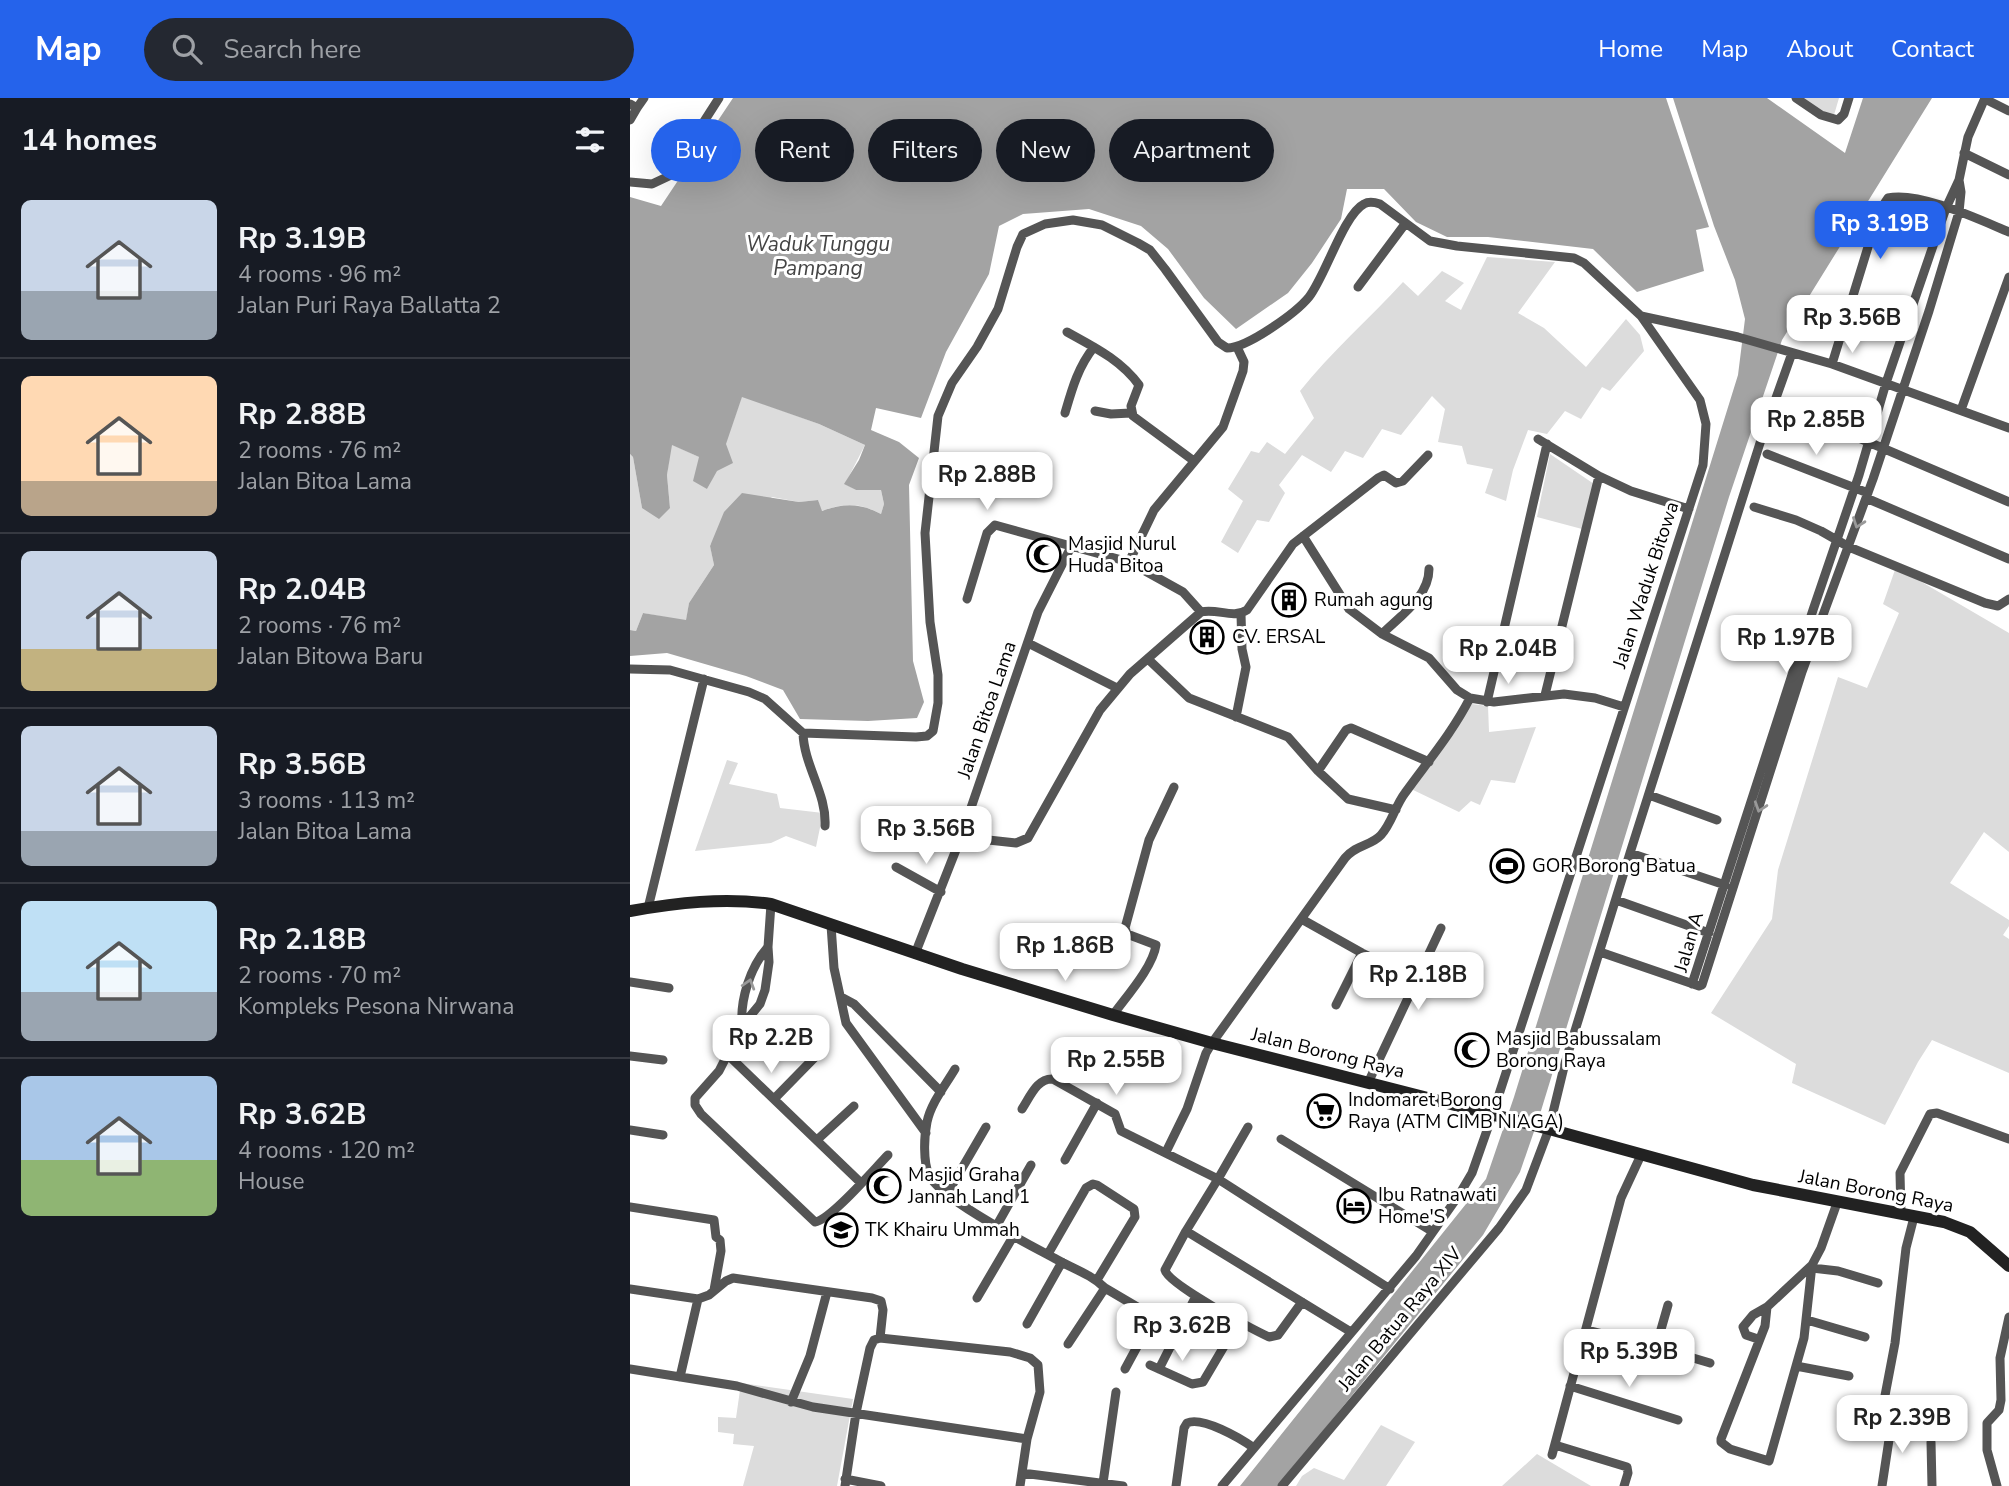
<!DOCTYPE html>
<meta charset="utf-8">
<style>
body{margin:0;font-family:"Nunito Sans",sans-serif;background:#242831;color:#f1f3f6;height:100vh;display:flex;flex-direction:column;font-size:26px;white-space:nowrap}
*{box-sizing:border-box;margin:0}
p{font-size:23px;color:#9ea1a6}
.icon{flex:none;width:38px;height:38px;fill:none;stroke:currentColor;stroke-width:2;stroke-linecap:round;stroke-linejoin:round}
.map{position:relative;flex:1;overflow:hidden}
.drawer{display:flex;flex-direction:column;background:#171b24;width:630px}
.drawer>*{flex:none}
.top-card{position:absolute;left:21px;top:21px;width:665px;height:63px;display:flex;gap:14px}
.price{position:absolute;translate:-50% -60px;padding:0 16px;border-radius:14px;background:#fff;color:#222;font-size:23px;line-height:46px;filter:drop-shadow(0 2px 4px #0008)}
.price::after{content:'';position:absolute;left:50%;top:42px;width:21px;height:16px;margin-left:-10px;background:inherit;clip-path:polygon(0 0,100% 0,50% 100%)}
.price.active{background:#2563eb;color:#fff}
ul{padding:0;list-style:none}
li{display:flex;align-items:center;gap:21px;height:175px;padding:0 21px}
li+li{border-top:2px solid #363941}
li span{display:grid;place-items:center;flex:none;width:196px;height:140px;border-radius:10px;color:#555}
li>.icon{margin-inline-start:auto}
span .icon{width:84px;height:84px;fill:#fffc;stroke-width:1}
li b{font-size:30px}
h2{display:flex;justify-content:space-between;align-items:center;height:84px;padding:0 21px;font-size:30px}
.tag{padding:0 24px;border-radius:32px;background:#171b24;box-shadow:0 7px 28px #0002;font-size:24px;line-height:63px}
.tag.active{background:#2563eb;color:#fff}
header{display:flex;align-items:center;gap:42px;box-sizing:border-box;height:98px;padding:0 35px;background:#2563eb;color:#fff}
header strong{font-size:33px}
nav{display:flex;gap:38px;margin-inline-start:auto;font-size:24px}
.search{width:490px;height:63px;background:#242831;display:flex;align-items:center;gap:18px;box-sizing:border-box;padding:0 24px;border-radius:38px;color:#9ea1a6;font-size:26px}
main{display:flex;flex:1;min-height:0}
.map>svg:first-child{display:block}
.green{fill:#dcdcdc}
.water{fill:#a3a3a3}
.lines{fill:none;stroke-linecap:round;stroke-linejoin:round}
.minor{stroke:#555;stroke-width:9}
.secondary{stroke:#222;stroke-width:12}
.oneway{stroke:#999}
.labels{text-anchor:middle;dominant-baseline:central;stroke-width:6;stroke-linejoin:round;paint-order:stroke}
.poi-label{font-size:19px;fill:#000;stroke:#fff;text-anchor:start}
.street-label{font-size:19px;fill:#000;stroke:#fff}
.water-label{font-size:21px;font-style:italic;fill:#444;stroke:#fff}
</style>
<header>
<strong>Map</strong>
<div class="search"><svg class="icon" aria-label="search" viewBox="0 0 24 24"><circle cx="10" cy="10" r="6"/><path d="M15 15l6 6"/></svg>Search here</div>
<nav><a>Home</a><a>Map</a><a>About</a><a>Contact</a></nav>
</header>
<main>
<section class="drawer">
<h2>14 homes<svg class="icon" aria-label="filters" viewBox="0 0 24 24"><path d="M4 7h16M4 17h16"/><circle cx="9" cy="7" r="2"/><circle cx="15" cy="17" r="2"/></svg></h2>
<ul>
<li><span style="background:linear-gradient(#c9d6e8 65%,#9aa5b1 0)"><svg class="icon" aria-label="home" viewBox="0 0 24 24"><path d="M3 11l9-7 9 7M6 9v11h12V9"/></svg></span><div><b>Rp 3.19B</b><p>4 rooms · 96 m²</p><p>Jalan Puri Raya Ballatta 2</p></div></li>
<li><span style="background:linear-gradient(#ffd9b3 75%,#b9a48a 0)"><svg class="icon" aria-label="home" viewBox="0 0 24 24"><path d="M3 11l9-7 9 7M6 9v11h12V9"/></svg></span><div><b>Rp 2.88B</b><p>2 rooms · 76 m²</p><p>Jalan Bitoa Lama</p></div></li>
<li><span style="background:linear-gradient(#c9d6e8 70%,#c2b280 0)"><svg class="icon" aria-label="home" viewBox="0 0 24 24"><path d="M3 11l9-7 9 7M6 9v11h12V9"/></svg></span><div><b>Rp 2.04B</b><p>2 rooms · 76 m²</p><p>Jalan Bitowa Baru</p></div></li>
<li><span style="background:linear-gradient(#c9d6e8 75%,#9aa5b1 0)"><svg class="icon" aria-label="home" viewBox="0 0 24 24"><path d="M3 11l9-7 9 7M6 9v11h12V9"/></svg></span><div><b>Rp 3.56B</b><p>3 rooms · 113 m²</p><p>Jalan Bitoa Lama</p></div></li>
<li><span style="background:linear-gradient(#bfe0f5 65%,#9aa5b1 0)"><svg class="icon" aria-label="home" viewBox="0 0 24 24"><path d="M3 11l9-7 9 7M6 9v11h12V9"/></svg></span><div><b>Rp 2.18B</b><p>2 rooms · 70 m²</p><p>Kompleks Pesona Nirwana</p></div></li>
<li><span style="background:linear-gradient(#a9c7e8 60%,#8fb573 0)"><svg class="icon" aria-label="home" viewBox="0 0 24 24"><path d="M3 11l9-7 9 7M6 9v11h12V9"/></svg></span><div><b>Rp 3.62B</b><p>4 rooms · 120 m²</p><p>House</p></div></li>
</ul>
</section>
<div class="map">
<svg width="1379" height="1388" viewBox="0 0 1379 1388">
<rect width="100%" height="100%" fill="#fff"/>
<path class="green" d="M 1172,0 L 1209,0 L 1204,17 L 1189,15 Z
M 857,159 L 925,164 L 888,215 L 914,230 L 956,269 L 996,221 L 1010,237 L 1014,253 L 980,293 L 972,289 L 951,321 L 935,313 L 917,336 L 898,332 L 883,372 L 876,403 L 855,395 L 863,371 L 837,366 L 832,348 L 808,344 L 815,311 L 802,298 L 771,337 L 752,331 L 733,360 L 715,353 L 701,374 L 672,357 L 649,387 L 655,395 L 639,424 L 627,422 L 608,455 L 591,444 L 613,403 L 598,391 L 621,353 L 629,355 L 637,344 L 655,356 L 684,320 L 670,293 C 701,254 739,221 773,184 L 788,198 L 812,173 L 834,185 L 815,203 L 831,212 Z
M 112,298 L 189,326 L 235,347 L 215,386 L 226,392 L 251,392 L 254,406 L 251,416 C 228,404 216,405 191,413 L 188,402 L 169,404 L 142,399 L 80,447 L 84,467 L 59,505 L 56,523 L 13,515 L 6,533 L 0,532 L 0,356 L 3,359 L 12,410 L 40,410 L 37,377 L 41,346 L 69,359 L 77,391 L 86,373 Z
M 920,356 L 964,386 L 952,431 L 907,419 Z
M 1266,469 L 1379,535 L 1379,754 L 1354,734 L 1320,785 L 1379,822 L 1379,828 L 1373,837 L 1379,841 L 1379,975 L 1302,942 L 1288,964 L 1255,1027 L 1162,985 L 1166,966 L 1081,915 L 1142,821 L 1148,772 L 1208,579 L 1237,590 L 1269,515 L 1253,506 Z
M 842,606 L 858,608 L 859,634 L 906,629 L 885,685 L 861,682 L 850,707 L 841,703 L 829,714 L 779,690 Z
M 97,662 L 108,665 L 99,686 L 147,696 L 150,710 L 193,715 L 186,749 L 156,738 L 141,745 L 65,753 Z
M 111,1285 L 223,1301 L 207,1388 L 113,1388 L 124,1348 L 103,1346 L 104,1336 L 88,1334 L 88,1319 L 106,1320 Z
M 751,1327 L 785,1344 L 756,1388 L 666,1388 L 672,1378 L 684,1370 L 714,1382 Z
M 907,1356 L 961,1388 L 872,1388 Z"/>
<path class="water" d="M 103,0 L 1036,0 L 1079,129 L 1066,132 L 1074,173 L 1007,194 L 963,151 L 858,139 L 817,139 L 786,124 L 754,91 L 717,91 L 711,121 L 682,165 L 658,195 L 606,231 L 574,200 L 538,151 L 511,128 L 459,111 L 393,116 L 369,128 L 359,176 L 316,254 L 291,320 L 246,310 L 241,332 L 269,344 L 289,360 L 279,387 L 283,563 L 294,604 L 287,620 L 238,623 L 170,621 L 153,592 L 116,578 L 37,555 L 0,558 L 0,532 L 6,533 L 13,515 L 56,522 L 59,505 L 84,467 L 80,448 L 94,414 L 112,395 L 169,404 L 188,402 L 192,413 C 214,405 230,405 251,416 L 254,406 L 251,392 L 226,392 L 214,386 L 229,362 L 235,347 L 189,326 L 112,299 L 96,346 L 103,365 L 87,373 L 77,391 L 63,383 L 69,359 L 42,347 L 37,377 L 40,410 L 29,421 L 12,410 L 3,359 L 0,356 L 0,99 L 31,108 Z
M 1043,0 L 1137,0 L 1215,55 L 1233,0 L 1302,0 L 1152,242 L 1099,399 L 910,1016 L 890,1074 L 853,1137 L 648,1388 L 610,1388 L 856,1081 L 884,999 L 1108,277 L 1115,221 L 1105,182 L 1084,128 Z"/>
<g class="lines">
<path class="minor" d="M 1166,0 L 1191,17 L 1208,22 L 1214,16 L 1219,0
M 1355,1 L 1379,13
M 0,6 L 7,10 L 14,0
M 0,22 L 7,10
M 1334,55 L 1379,77
M 0,84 L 22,86 L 39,78 L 89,0
M 728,189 L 775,126
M 1011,218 L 1108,239 L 1202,266 L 1379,330
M 437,234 C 464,249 491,262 509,287 L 501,308 L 503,318 L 564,363
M 1202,266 L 1242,136 L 1254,106 L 1258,100 C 1289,93 1350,122 1379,134
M 1331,312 L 1379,179
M 465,313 L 481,316 L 501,315
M 435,315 C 442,291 448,269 464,249
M 1175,317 L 1379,404
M 908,341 L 969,378 L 1001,393 L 1059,411
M 1137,356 L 1238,395
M 303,363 C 329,366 351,374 372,389
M 1236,400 L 1379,461
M 1124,409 L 1166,422 L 1191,433 L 1219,449 L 1355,505 L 1368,508 L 1379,501
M 673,438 L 719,511 L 752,536 L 799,560 L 827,592 L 840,600 L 864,604 L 934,596 L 965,600 L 994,609
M 499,464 L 524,412 L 593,329 L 613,273 L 614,264 L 607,249
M 337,501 L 357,435 L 365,427 L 499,464 L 553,494 L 571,514
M 752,536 C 770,518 799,499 799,471
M 398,545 L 487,590
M 519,562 L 559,600 L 658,639 L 688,673 L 718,701 L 766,712
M 0,571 L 40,572 L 119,594 L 135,601 L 173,635 L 286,639 L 297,638 L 303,633 L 308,605 L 308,577 L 300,524 L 295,435 L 308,318 L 322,285 L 347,249 L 368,211 L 387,149 L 393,136 L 415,126 L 443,122 L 472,127 L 508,145 L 520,152 L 535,171 L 588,244 L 597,250 C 617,250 666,215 679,199 C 695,179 714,116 734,106 C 739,103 744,104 750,106 L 800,143 L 827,148 L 944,160 L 954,165 L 1011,218 L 1070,302 L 1076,326 L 1073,367 L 862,1018 L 842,1075 L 829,1097 L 786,1158 L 592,1388
M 915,597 L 969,378
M 857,604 L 917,346
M 606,619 L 616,569 L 612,551 L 611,516
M 173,635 C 174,668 197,696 195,728
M 688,673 L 716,632 L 721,630 L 799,664
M 1019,697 L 1087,722
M 331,739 L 386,745 L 398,740 L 470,612 L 500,576 L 571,514 C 587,510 603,521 617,512 L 663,446 L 748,380 L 754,377 L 766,385 L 773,383 L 798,357
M 1000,755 L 1095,787
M 266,769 L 311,794
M 986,802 L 1079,835
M 141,806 L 138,849 L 139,864 L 135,892 L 130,906 L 112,928 L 89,973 L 65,1000 L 65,1007 L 71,1016 L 185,1124 C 201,1122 245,1070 258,1057
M 18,810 L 74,581
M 675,823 L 732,855 L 787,882
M 201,827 L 204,870 L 216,925 L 296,1035
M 970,854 L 1069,888 L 1072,887 L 1172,574 L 1243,381 L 1299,213 L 1329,114 L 1331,94 L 1329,82
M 285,856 L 331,739 L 408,514 L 441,449
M 0,884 L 39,890
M 1062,886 L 1183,512 L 1229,377 L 1256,285 L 1316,110 L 1329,82 L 1338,39 L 1355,0
M 211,899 L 224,906 L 311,994
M 706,907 L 732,855
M 483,917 C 496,899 523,869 526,847 L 497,836 L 495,830 L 519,742 L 544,689
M 112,928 C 110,902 120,869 138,849
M 98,957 L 231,1085
M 0,958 L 33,962
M 325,971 C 315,988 301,1005 297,1024 C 294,1038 293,1064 299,1077 C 310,1101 398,1146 424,1160 C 441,1170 461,1176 475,1190
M 738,985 L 811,830
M 144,1001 L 188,956
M 392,1011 C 400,999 407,980 423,981 L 485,1016 L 491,1033 L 588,1081 L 618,1029
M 0,1032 L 33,1037
M 188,1041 L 224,1008
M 651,1041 L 803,1134
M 536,1054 L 557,1011 L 576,955 L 582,945 L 715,760 C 727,746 741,748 751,737 C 762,725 765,708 775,695 C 798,663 822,635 840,600
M 435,1062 L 467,1005
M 317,1096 L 356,1029
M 0,1109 L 84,1122 L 86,1139 L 90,1142 L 91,1153 L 84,1192
M 1271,1115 L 1270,1075 L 1300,1016 L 1307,1015 L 1379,1041
M 367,1127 L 401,1067
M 556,1133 L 588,1081 L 760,1191
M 418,1156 L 456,1090 L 463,1086 L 467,1087 L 504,1111 L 505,1119 L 467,1182
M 1182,1167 L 1174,1240 L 1139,1363 L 1100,1351 L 1091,1344 L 1091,1341 L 1135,1228 L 1137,1209 L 1182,1167 L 1191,1150 L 1207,1105
M 1182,1170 L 1208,1173 L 1248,1185
M 0,1191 L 68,1201
M 347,1200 L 384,1137
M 672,1204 L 648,1237 L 639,1239 C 622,1231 538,1186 535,1172 L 556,1133 L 721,1234
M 1177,1222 L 1235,1239
M 397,1226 L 432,1164
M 957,1232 L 1026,1249 L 1080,1265
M 1128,1241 L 1116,1237 L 1113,1229 L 1123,1217 L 1137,1209
M 438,1246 L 475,1190 L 514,1213 L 519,1220 L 515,1234 L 495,1271
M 1026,1249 L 1038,1207
M 520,1267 L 562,1286 L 573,1284 L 609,1223
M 1166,1268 L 1219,1278
M 0,1271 L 107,1288 L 183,1309 L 397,1341
M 529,1271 L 566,1198
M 50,1279 L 68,1201 L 79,1197 L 96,1183 L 103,1180 L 242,1200 L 251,1203 L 253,1212 L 250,1240
M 940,1288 L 1048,1322
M 161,1304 L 180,1258 L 197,1194
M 1253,1308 L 1265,1245 L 1276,1150 L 1284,1119
M 1301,1344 L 1302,1388
M 925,1347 L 997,1369 L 998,1375 L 994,1388
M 922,1357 L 991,1100 L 1011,1057
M 392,1375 L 493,1388
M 215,1381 L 251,1388
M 473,1385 L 486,1294
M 215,1388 L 226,1315 L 240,1250 L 244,1242 L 250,1240 L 380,1254 L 400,1260 L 408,1267 L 410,1294 L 397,1341 L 390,1388
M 546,1388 L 554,1330 L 557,1325 C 572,1318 610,1340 624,1350
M 652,1388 L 869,1130 L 896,1092 L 919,1031 L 935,965 L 1000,755 L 1130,345 L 1162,255
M 1252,1388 L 1262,1322
M 1367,1388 L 1357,1352 L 1357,1325 L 1369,1312 L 1371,1302 L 1370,1260 L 1379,1219"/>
<path class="secondary" d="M 0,813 C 46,805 94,799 141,806 L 332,871 L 483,917 L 582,945 L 919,1031 L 1123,1087 L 1314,1124 L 1340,1134 L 1379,1168"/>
</g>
<defs><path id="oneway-chevron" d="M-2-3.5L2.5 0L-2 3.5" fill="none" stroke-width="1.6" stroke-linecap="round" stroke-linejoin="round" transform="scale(1.75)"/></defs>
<g class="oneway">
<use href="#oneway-chevron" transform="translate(1228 425) rotate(110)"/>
<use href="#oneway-chevron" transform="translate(1130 709) rotate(108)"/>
<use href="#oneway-chevron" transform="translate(119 886) rotate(-73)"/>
</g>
<defs>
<symbol id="mosque-ring" viewBox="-11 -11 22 22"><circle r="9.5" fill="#fff" stroke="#000" stroke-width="1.5"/><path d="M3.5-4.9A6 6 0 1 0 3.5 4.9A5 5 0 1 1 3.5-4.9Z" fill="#000"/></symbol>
<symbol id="building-ring" viewBox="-11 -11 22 22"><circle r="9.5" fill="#fff" stroke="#000" stroke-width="1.5"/><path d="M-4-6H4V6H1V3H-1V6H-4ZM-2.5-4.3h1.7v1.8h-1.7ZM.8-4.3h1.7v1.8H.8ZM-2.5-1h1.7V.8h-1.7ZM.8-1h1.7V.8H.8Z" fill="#000"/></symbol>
<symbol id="stadium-ring" viewBox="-11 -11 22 22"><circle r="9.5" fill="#fff" stroke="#000" stroke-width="1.5"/><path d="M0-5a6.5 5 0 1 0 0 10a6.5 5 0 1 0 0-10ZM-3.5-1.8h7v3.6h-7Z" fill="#000"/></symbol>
<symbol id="supermarket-ring" viewBox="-11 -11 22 22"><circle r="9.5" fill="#fff" stroke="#000" stroke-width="1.5"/><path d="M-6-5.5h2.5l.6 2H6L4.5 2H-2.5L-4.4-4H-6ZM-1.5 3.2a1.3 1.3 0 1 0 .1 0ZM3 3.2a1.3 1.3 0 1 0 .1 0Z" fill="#000"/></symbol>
<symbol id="hotel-ring" viewBox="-11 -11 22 22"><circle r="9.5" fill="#fff" stroke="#000" stroke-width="1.5"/><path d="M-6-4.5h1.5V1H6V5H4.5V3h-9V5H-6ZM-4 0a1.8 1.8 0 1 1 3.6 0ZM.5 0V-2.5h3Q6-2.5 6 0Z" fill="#000"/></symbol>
<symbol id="school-ring" viewBox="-11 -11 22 22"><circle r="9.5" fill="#fff" stroke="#000" stroke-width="1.5"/><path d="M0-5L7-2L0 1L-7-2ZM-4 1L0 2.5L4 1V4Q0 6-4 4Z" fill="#000"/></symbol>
</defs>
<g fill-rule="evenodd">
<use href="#mosque-ring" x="395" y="438" width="38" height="38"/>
<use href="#building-ring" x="640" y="483" width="38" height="38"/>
<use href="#building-ring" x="558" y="520" width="38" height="38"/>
<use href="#stadium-ring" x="858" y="749" width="38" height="38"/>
<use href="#mosque-ring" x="823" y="933" width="38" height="38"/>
<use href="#supermarket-ring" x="675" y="994" width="38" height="38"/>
<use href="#mosque-ring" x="235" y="1069" width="38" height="38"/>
<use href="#hotel-ring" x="705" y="1089" width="38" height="38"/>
<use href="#school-ring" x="192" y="1113" width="38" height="38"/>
</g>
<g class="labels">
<g class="poi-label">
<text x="438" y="446">Masjid Nurul<tspan x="438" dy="22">Huda Bitoa</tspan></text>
<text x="684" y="502">Rumah agung</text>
<text x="602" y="539">CV. ERSAL</text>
<text x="902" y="768">GOR Borong Batua</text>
<text x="866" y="941">Masjid Babussalam<tspan x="866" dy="22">Borong Raya</tspan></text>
<text x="718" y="1002">Indomaret Borong<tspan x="718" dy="22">Raya (ATM CIMB NIAGA)</tspan></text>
<text x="278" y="1077">Masjid Graha<tspan x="278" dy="22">Jannah Land 1</tspan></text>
<text x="748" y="1097">Ibu Ratnawati<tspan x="748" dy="22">Home'S</tspan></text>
<text x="235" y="1132">TK Khairu Ummah</text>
</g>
<g class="street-label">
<text transform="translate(1016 487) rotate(-72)">Jalan Waduk Bitowa</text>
<text transform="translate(357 612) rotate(-71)">Jalan Bitoa Lama</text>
<text transform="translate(1059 844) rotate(-74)">Jalan A</text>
<text transform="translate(698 955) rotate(14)">Jalan Borong Raya</text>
<text transform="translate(1246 1093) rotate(11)">Jalan Borong Raya</text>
<text transform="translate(770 1221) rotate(-50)">Jalan Batua Raya XIV</text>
</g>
<g class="water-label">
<text x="188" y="146">Waduk Tunggu<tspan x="188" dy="24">Pampang</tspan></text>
</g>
</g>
</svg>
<b class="price active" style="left:1250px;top:163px">Rp 3.19B</b>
<b class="price" style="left:1222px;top:257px">Rp 3.56B</b>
<b class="price" style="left:1186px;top:359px">Rp 2.85B</b>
<b class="price" style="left:357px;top:414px">Rp 2.88B</b>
<b class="price" style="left:1156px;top:577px">Rp 1.97B</b>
<b class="price" style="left:878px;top:588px">Rp 2.04B</b>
<b class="price" style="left:296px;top:768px">Rp 3.56B</b>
<b class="price" style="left:435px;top:885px">Rp 1.86B</b>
<b class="price" style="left:788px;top:914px">Rp 2.18B</b>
<b class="price" style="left:141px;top:977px">Rp 2.2B</b>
<b class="price" style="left:486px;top:999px">Rp 2.55B</b>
<b class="price" style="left:552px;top:1265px">Rp 3.62B</b>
<b class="price" style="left:999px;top:1291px">Rp 5.39B</b>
<b class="price" style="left:1272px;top:1357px">Rp 2.39B</b>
<div class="top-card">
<a class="tag active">Buy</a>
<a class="tag">Rent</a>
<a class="tag">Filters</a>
<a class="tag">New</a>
<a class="tag">Apartment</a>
</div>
</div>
</main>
